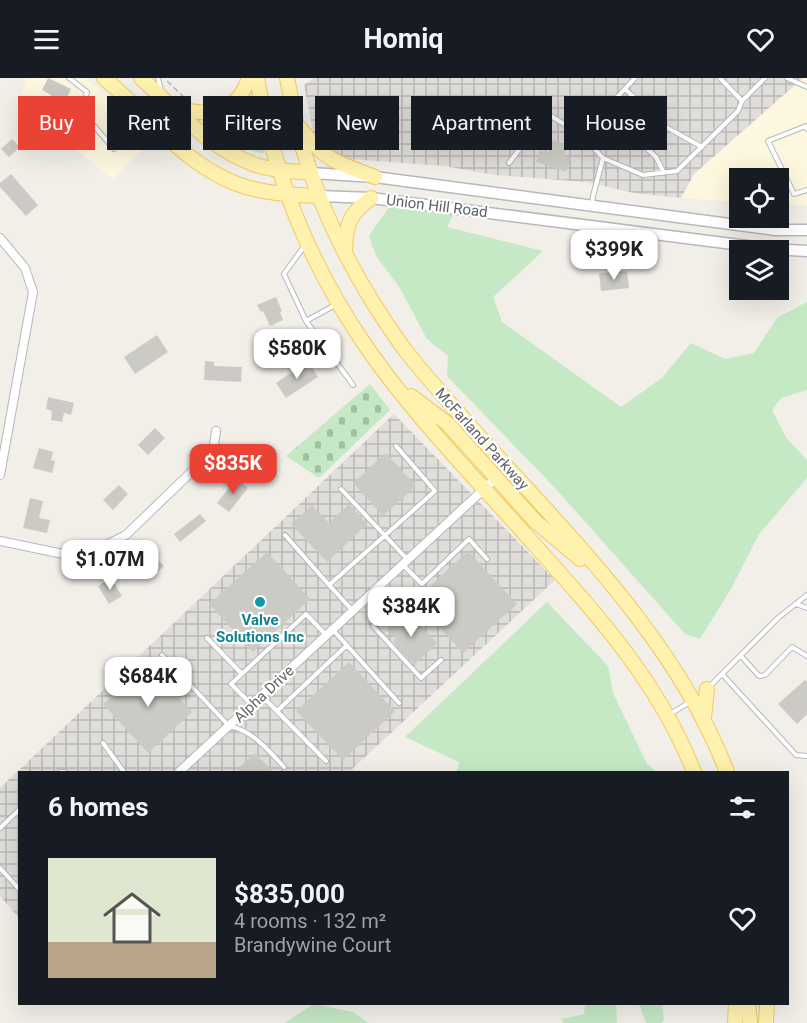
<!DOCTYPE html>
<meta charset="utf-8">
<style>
body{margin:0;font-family:Roboto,sans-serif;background:#20242c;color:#f1f3f6;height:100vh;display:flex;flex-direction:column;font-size:22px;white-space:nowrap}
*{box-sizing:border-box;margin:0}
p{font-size:20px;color:#9ea1a6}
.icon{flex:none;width:33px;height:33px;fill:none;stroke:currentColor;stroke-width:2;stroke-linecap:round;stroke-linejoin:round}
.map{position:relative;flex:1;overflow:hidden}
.drawer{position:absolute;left:18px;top:693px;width:771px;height:234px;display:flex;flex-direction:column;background:#171b24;border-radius:0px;box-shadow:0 6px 24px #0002}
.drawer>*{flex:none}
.banner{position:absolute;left:18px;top:18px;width:771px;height:54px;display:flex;gap:12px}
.tools{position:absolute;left:729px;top:90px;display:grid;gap:12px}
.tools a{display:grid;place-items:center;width:60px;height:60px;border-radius:0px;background:#171b24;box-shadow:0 6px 24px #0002;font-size:30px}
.price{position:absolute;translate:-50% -51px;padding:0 14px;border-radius:12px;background:#fff;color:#222;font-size:20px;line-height:39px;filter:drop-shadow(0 2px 3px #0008)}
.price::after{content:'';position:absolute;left:50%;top:36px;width:18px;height:14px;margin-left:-9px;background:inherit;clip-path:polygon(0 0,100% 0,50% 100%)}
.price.on{background:#ea4335;color:#fff}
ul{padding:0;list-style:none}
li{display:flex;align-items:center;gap:18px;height:150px;padding:0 30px}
li span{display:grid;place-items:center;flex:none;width:168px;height:120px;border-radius:0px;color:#555}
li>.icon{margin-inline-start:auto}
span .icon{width:72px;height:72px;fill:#fffc;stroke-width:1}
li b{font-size:26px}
h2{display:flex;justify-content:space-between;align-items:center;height:72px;padding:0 30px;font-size:26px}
.chip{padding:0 21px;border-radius:0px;background:#171b24;box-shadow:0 6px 24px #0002;font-size:21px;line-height:54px}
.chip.on{background:#ea4335;color:#fff}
header{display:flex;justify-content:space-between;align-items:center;height:78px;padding:0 30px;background:#171b24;font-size:27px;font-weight:700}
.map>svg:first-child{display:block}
.commercial{fill:#fef7e0}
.industrial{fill:url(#industrial-grid)}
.grass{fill:#c5e8c5}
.cemetery{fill:url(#cemetery-stones)}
.building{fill:#cccac5}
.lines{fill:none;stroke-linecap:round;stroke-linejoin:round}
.service-casing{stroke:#b5b8bc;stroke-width:6}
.minor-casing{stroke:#b5b8bc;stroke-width:10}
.tertiary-casing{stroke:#b5b8bc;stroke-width:13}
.primary-casing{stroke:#f2c960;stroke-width:16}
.path{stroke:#9cc7a9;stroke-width:1.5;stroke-dasharray:6 3;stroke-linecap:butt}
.service{stroke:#fff;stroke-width:4}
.minor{stroke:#fff;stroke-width:8}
.tertiary{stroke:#fff;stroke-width:10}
.primary{stroke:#fff2af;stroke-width:14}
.culture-dot{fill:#0f9aa8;stroke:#fff;stroke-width:2}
.labels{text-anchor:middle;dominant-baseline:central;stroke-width:4.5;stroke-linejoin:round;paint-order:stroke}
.street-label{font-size:15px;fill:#5f6368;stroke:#fff}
.culture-label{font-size:15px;font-weight:bold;fill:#0d838f;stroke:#fff}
</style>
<header><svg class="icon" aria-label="menu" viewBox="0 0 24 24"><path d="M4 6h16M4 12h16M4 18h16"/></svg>Homiq<svg class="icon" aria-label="heart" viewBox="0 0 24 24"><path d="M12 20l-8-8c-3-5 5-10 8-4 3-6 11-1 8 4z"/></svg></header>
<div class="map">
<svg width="807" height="945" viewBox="0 0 807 945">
<defs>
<pattern id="industrial-grid" width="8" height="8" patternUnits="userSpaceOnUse" patternTransform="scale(1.5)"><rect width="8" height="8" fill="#e0deda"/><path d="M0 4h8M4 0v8" fill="none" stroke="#b9b8b5"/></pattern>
<pattern id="cemetery-stones" width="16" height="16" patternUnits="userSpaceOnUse" patternTransform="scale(1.5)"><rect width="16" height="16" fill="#c5e8c5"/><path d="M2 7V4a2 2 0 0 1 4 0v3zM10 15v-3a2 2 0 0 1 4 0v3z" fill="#a3c0a4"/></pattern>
</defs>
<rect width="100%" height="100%" fill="#f1efe8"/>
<path class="commercial" d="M 26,0 L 85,0 L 98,10 L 151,62 L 113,101 L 60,60 L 22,21 Z
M 803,0 L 807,0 L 807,128 L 779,126 L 778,100 L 740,100 L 739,124 L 681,120 L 694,96 Z"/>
<path class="industrial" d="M 314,0 L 803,0 L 694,96 L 681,120 L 634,115 L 586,104 L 495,97 L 445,88 L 348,81 L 326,71 L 313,53 L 304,7 Z
M 394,336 L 555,502 L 349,694 L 20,694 L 19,840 L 0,818 L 0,710 Z"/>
<path class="grass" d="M 248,16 L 250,17 L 252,23 L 264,71 L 264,74 L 262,75 C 241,71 216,60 202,43 Z
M 389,129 L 453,137 L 447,149 L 543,173 L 493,219 L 502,244 L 621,329 L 662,300 L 691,265 L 725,281 L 754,275 L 777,240 L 807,224 L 807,312 L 781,320 L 772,332 L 787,361 L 807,382 L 807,400 L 759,456 L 732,509 L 700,561 L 685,556 L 556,411 L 447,298 L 448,278 L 427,261 L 400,210 L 376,178 L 369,158 Z
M 547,524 L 608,588 L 613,615 L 647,686 L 657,694 L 457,694 L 459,684 L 405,659 Z
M 314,926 L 353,934 L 369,945 L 284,945 Z
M 585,926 L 616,926 L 617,945 L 563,945 L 562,941 L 584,936 Z
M 639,926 L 662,926 L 664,942 L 661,945 L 646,945 Z"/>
<path class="cemetery" d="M 370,306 L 390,332 L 319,400 L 286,378 Z"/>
<path class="building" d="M 48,0 L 71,11 L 60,34 L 46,27 L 51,17 L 42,12 Z
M 12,61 L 20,69 L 9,79 L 1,71 Z
M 553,62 L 567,67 L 564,78 L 571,80 L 566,94 L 536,84 L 540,72 L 548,75 Z
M 11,96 L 38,127 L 26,138 L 0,109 L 0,105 Z
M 627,193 L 629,210 L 601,213 L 599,195 Z
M 276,219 L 282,233 L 280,234 L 283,242 L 270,248 L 263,233 L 261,234 L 257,227 Z
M 157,257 L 168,274 L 135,296 L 124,279 Z
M 205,283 L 214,284 L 214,288 L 242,289 L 241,304 L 204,302 Z
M 308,283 L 318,299 L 286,320 L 276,305 Z
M 48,319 L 74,325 L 71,337 L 64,335 L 62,344 L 51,342 L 52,333 L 46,331 Z
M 155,350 L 165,360 L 148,377 L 138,367 Z
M 39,370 L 53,374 L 51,382 L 55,383 L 52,395 L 33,390 Z
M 386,375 L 416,408 L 383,438 L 353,405 Z
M 237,400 L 248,410 L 229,434 L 217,425 Z
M 119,407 L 128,416 L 113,432 L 103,422 Z
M 30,420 L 43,423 L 39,440 L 50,442 L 47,455 L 23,450 Z
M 349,426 L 367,446 L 327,484 L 291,446 L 312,427 L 329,445 Z
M 200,436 L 206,443 L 180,464 L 174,456 Z
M 468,473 L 517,526 L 463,575 L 429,538 L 445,523 L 430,508 Z
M 267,474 L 310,521 L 253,574 L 209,526 Z
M 156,480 L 164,488 L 149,502 L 141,493 Z
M 111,500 L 122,518 L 109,526 L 98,508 Z
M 407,533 L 437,565 L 414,587 L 393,564 L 396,561 L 387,551 Z
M 349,584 L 395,633 L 343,682 L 296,633 Z
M 147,585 L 192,634 L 148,675 L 103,626 Z
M 805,602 L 807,604 L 807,636 L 797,646 L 778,626 Z
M 255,675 L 273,694 L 237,694 L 241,690 L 240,689 Z"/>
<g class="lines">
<defs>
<path id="service" d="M 69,0 L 87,14 L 82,34 L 114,71
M 158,0 L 161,12
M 720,0 L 742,23 L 765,0
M 787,0 L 807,9
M 625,11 L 666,49 L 702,69
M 605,32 L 656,79 L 664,95
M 807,51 L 806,48 L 768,63 L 794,116 L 807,112
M 603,80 L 643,97 L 677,93 L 738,33 L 742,23
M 509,85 L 543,40 L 551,38 L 582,57
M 592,127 L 593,118 L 603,80 L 582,57 L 635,0
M 305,167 L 284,196 L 306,243 L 353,307
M 306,243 L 337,226
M 287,277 L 318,260
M 341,411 L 407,481
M 285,457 L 329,507
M 403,487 L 422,506 L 469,461 L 487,481
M 369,518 L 385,537 L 373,548 L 421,600 L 441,582
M 796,526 L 807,530
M 352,532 L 329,507 L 435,413 L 396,368
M 333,552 L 399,625
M 207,560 L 242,596
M 162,577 L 229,648 C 253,653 267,671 284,689
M 741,578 L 759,598 L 765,597 L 792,569 L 807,578
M 722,596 L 796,677 L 807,678
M 709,609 L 778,540 L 807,517
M 262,618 L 326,683
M 251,626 L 231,606 L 306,536 L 326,557
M 277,633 L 347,567
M 670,636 L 690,624
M 103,665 L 124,694
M 60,694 L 65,694
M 0,750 L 20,731
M 0,790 L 20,812"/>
<path id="minor" d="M 0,160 L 25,190 L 33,214 L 0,397
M 0,463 L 63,476 L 94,473 L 126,457 L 213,373 L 216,353
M 179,694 L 498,398"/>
<path id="tertiary" d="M 311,95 L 375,99 L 775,152 L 807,152
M 319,118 L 371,120 L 772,171 L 807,173"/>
<path id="primary" d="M 104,0 C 149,37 188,92 246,109 C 270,116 295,117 319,118
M 141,0 C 176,32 210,71 256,87 C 274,93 293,93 311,95
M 257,0 C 274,100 313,194 372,277 C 419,343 478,403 531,463 C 595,534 659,604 694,694
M 287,0 C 292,24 296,47 303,71 C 324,142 359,208 402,268 C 424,297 449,324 473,351 C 567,457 675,559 727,694
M 176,30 C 210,39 236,37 249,0
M 301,51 C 325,83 339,85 375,99
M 345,172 C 346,146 350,135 371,120
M 411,318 L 448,346 L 535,443 L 580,481
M 704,640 L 707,611
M 748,926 L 750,945
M 735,945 L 736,926
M 766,945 L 767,926"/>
</defs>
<use href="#service" class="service-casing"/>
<use href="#minor" class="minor-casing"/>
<use href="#tertiary" class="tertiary-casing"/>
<use href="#primary" class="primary-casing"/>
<path class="path" d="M 167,3 L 185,20"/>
<use href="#service" class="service"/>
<use href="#minor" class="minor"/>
<use href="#tertiary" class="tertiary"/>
<use href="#primary" class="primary"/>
</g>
<circle class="culture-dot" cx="260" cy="524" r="6"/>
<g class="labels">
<g class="street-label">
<text transform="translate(437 128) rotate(7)">Union Hill Road</text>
<text transform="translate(482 361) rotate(48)">McFarland Parkway</text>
<text transform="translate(264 616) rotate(-43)">Alpha Drive</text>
</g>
<g class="culture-label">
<text x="260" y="542">Valve<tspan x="260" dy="17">Solutions Inc</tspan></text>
</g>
</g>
</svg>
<div class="tools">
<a><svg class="icon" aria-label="locate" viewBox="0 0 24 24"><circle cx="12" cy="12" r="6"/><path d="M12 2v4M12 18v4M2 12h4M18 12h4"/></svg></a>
<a><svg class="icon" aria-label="layers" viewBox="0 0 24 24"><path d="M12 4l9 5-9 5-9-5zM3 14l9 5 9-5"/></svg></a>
</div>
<b class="price" style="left:614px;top:203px">$399K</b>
<b class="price" style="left:297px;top:302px">$580K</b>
<b class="price on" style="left:233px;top:417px">$835K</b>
<b class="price" style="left:110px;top:513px">$1.07M</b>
<b class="price" style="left:411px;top:560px">$384K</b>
<b class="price" style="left:148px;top:630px">$684K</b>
<div class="banner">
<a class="chip on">Buy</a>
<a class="chip">Rent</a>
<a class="chip">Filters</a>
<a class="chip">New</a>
<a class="chip">Apartment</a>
<a class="chip">House</a>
</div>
<section class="drawer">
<h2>6 homes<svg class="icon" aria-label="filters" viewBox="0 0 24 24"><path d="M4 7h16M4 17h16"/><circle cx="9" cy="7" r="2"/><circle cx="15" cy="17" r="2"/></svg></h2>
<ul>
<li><span style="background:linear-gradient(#dfe7d0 70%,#b9a48a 0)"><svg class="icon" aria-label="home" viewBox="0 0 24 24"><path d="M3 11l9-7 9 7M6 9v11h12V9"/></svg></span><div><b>$835,000</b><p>4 rooms · 132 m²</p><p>Brandywine Court</p></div><svg class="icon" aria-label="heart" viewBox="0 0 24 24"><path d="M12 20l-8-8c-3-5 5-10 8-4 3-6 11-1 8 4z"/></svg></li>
</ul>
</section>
</div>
